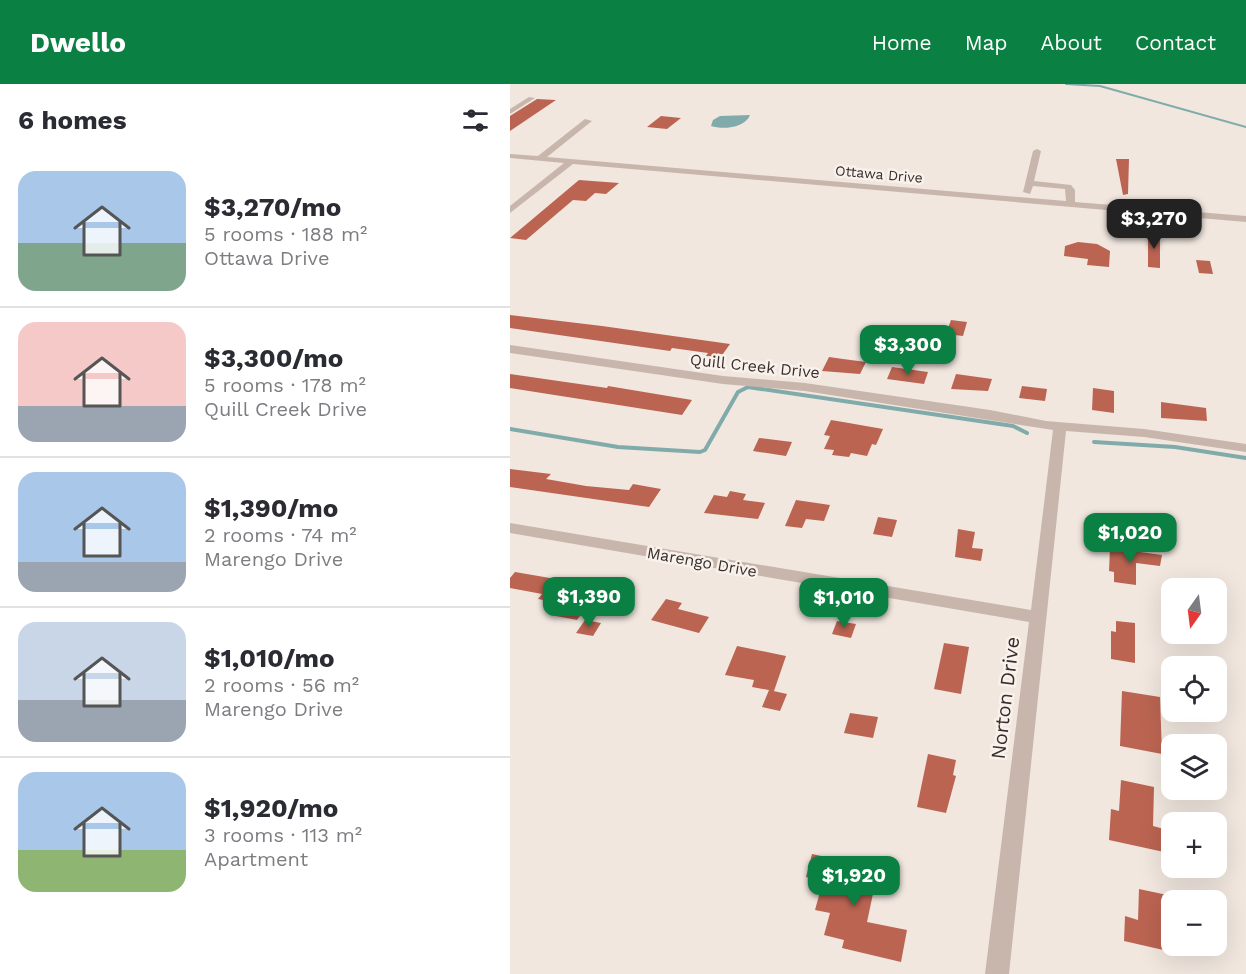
<!DOCTYPE html>
<meta charset="utf-8">
<style>
body{margin:0;font-family:"Work Sans",sans-serif;background:#f2f2f3;color:#2b2b33;height:100vh;display:flex;flex-direction:column;font-size:22px;white-space:nowrap}
*{box-sizing:border-box;margin:0}
p{font-size:20px;color:#7c7c81}
.icon{flex:none;width:33px;height:33px;fill:none;stroke:currentColor;stroke-width:2;stroke-linecap:round;stroke-linejoin:round}
.map{position:relative;flex:1;overflow:hidden}
.side{display:flex;flex-direction:column;background:#fff;width:510px}
.side>*{flex:none}
.needle{width:39px;rotate:194deg}
.buttons{position:absolute;left:651px;top:494px;display:grid;gap:12px}
.buttons a{display:grid;place-items:center;width:66px;height:66px;border-radius:12px;background:#fff;box-shadow:0 6px 24px #0002;font-size:30px}
.price{position:absolute;translate:-50% -51px;padding:0 14px;border-radius:12px;background:#0b8043;color:#fff;font-size:20px;line-height:39px;filter:drop-shadow(0 2px 3px #0008)}
.price::after{content:'';position:absolute;left:50%;top:36px;width:18px;height:14px;margin-left:-9px;background:inherit;clip-path:polygon(0 0,100% 0,50% 100%)}
.price.current{background:#222;color:#fff}
ul{padding:0;list-style:none}
li{display:flex;align-items:center;gap:18px;height:150px;padding:0 18px}
li+li{border-top:2px solid #e1e1e2}
li span{display:grid;place-items:center;flex:none;width:168px;height:120px;border-radius:18px;color:#555}
li>.icon{margin-inline-start:auto}
span .icon{width:72px;height:72px;fill:#fffc;stroke-width:1}
li b{font-size:26px}
h2{display:flex;justify-content:space-between;align-items:center;height:72px;padding:0 18px;font-size:26px}
header{display:flex;align-items:center;gap:36px;box-sizing:border-box;height:84px;padding:0 30px;background:#0b8043;color:#fff}
header strong{font-size:28px}
nav{display:flex;gap:33px;margin-inline-start:auto;font-size:21px}
main{display:flex;flex:1;min-height:0}
.map>svg:first-child{display:block}
.water{fill:#80abaa}
.lines{fill:none;stroke-linecap:round;stroke-linejoin:round}
.stream-far1{stroke:#80abaa;stroke-width:2}
.stream{stroke:#80abaa;stroke-width:4}
.building{fill:#bb6452}
.minor{fill:#c8b6ac;fill-rule:evenodd}
.labels{text-anchor:middle;dominant-baseline:central;stroke-width:5;stroke-linejoin:round;paint-order:stroke}
.far-street-label{font-size:14px;fill:#372d2a;stroke:#f9f1eb}
.street-label{font-size:16px;fill:#372d2a;stroke:#f9f1eb}
.near-street-label{font-size:20px;fill:#372d2a;stroke:#f9f1eb}
</style>
<header>
<strong>Dwello</strong>
<nav><a>Home</a><a>Map</a><a>About</a><a>Contact</a></nav>
</header>
<main>
<section class="side">
<h2>6 homes<svg class="icon" aria-label="filters" viewBox="0 0 24 24"><path d="M4 7h16M4 17h16"/><circle cx="9" cy="7" r="2"/><circle cx="15" cy="17" r="2"/></svg></h2>
<ul>
<li><span style="background:linear-gradient(#a9c7e8 60%,#7fa58c 0)"><svg class="icon" aria-label="home" viewBox="0 0 24 24"><path d="M3 11l9-7 9 7M6 9v11h12V9"/></svg></span><div><b>$3,270/mo</b><p>5 rooms · 188 m²</p><p>Ottawa Drive</p></div></li>
<li><span style="background:linear-gradient(#f6c9c9 70%,#9aa5b1 0)"><svg class="icon" aria-label="home" viewBox="0 0 24 24"><path d="M3 11l9-7 9 7M6 9v11h12V9"/></svg></span><div><b>$3,300/mo</b><p>5 rooms · 178 m²</p><p>Quill Creek Drive</p></div></li>
<li><span style="background:linear-gradient(#a9c7e8 75%,#9aa5b1 0)"><svg class="icon" aria-label="home" viewBox="0 0 24 24"><path d="M3 11l9-7 9 7M6 9v11h12V9"/></svg></span><div><b>$1,390/mo</b><p>2 rooms · 74 m²</p><p>Marengo Drive</p></div></li>
<li><span style="background:linear-gradient(#c9d6e8 65%,#9aa5b1 0)"><svg class="icon" aria-label="home" viewBox="0 0 24 24"><path d="M3 11l9-7 9 7M6 9v11h12V9"/></svg></span><div><b>$1,010/mo</b><p>2 rooms · 56 m²</p><p>Marengo Drive</p></div></li>
<li><span style="background:linear-gradient(#a9c7e8 65%,#8fb573 0)"><svg class="icon" aria-label="home" viewBox="0 0 24 24"><path d="M3 11l9-7 9 7M6 9v11h12V9"/></svg></span><div><b>$1,920/mo</b><p>3 rooms · 113 m²</p><p>Apartment</p></div></li>
</ul>
</section>
<div class="map">
<svg width="736" height="890" viewBox="0 0 736 890">
<rect width="100%" height="100%" fill="#f1e7df"/>
<path class="water" d="M 240,31 C 235,44 213,46 201,42 L 203,36 L 210,32 Z"/>
<g class="lines">
<path class="stream-far1" d="M 556,0 L 590,2 L 736,43"/>
<path class="stream" d="M 0,345 L 108,363 L 190,368 L 195,366 L 228,308 L 238,303 L 503,342 L 517,349
M 584,358 L 665,363 L 736,374"/>
</g>
<path class="building" d="M 27,15 L 46,16 L 0,47 L 0,32 Z
M 151,32 L 171,34 L 157,45 L 137,43 Z
M 606,75 L 619,75 L 618,110 L 613,111 Z
M 69,96 L 109,99 L 96,110 L 85,109 L 76,117 L 63,116 L 16,156 L 0,154 Z
M 638,148 L 650,150 L 650,184 L 638,183 Z
M 568,158 L 587,160 L 600,167 L 599,183 L 577,181 L 578,175 L 554,172 L 555,162 Z
M 686,176 L 700,177 L 703,190 L 689,189 Z
M 0,231 L 92,242 L 220,260 L 210,274 L 196,272 L 198,269 L 162,264 L 160,267 L 0,244 Z
M 441,236 L 457,238 L 453,252 L 436,250 Z
M 319,273 L 333,275 L 356,278 L 350,290 L 312,287 Z
M 382,283 L 418,288 L 414,300 L 377,295 Z
M 0,290 L 97,304 L 98,302 L 182,316 L 172,331 L 0,304 Z
M 446,290 L 482,295 L 478,307 L 441,305 Z
M 512,302 L 537,305 L 535,317 L 509,314 Z
M 583,304 L 604,307 L 604,329 L 582,326 Z
M 651,318 L 696,324 L 697,337 L 651,334 Z
M 321,336 L 333,338 L 373,345 L 366,361 L 362,360 L 357,372 L 341,369 L 339,373 L 322,371 L 324,366 L 314,365 L 320,352 L 314,351 Z
M 249,354 L 282,358 L 276,372 L 243,367 Z
M 0,385 L 41,390 L 36,395 L 76,402 L 119,406 L 123,400 L 151,405 L 139,423 L 0,403 Z
M 220,407 L 236,410 L 233,416 L 255,419 L 248,435 L 194,429 L 204,411 L 217,413 Z
M 286,416 L 320,421 L 314,437 L 296,435 L 292,444 L 275,442 Z
M 368,433 L 387,436 L 382,453 L 363,450 Z
M 448,445 L 465,448 L 462,464 L 473,465 L 471,477 L 445,473 Z
M 600,464 L 652,471 L 650,482 L 626,479 L 626,501 L 604,498 L 604,488 L 599,487 Z
M 5,488 L 69,499 L 63,508 L 84,512 L 67,536 L 46,532 L 54,520 L 28,515 L 32,510 L 0,504 L 0,494 Z
M 156,515 L 172,519 L 168,525 L 199,533 L 189,549 L 141,536 Z
M 75,536 L 91,539 L 83,552 L 66,549 Z
M 327,537 L 346,540 L 341,554 L 322,550 Z
M 606,537 L 625,539 L 625,579 L 601,575 L 601,547 L 606,548 Z
M 434,559 L 459,563 L 451,610 L 424,605 Z
M 227,562 L 276,572 L 264,607 L 242,603 L 244,596 L 215,591 Z
M 259,606 L 277,610 L 270,627 L 252,623 Z
M 612,607 L 650,613 L 652,670 L 610,662 Z
M 340,629 L 368,633 L 363,654 L 334,649 Z
M 418,670 L 446,676 L 443,691 L 446,692 L 436,729 L 407,723 Z
M 611,696 L 644,703 L 643,742 L 654,745 L 654,768 L 599,756 L 601,725 L 609,727 Z
M 302,770 L 376,786 L 372,807 L 364,805 L 357,838 L 397,846 L 391,878 L 332,864 L 334,856 L 314,851 L 320,829 L 305,826 L 313,797 L 296,793 Z
M 629,805 L 662,812 L 662,868 L 614,857 L 615,832 L 628,836 Z"/>
<g class="lines">
<path class="minor" d="M 19,13 L 25,14 L 0,30 L 0,25 Z
M 75,35 L 82,37 L 37,73 L 556,117 L 555,105 L 523,102 L 520,110 L 513,108 L 523,67 L 527,65 L 531,67 L 524,97 L 561,101 L 565,106 L 565,118 L 736,132 L 736,138 L 63,80 L 0,129 L 0,122 L 54,79 L 0,74 L 0,70 L 28,72 Z
M 0,261 L 213,292 L 295,299 L 480,326 L 536,337 L 634,345 L 736,360 L 736,368 L 634,353 L 556,347 L 499,890 L 475,890 L 519,538 L 0,449 L 0,439 L 521,526 L 543,346 L 295,307 L 213,300 L 0,269 Z"/>
</g>
<g class="labels">
<g class="far-street-label">
<text transform="translate(369 90) rotate(5)">Ottawa Drive</text>
</g>
<g class="street-label">
<text transform="translate(245 282) rotate(6)">Quill Creek Drive</text>
<text transform="translate(192 478) rotate(10)">Marengo Drive</text>
</g>
<g class="near-street-label">
<text transform="translate(495 614) rotate(-83)">Norton Drive</text>
</g>
</g>
</svg>
<div class="buttons">
<a><svg class="needle" viewBox="-14 -14 28 28"><path d="M0-13l5 13h-10z" fill="#e53935"/><path d="M0 13l5-13h-10z" fill="#7c7c81"/></svg></a>
<a><svg class="icon" aria-label="locate" viewBox="0 0 24 24"><circle cx="12" cy="12" r="6"/><path d="M12 2v4M12 18v4M2 12h4M18 12h4"/></svg></a>
<a><svg class="icon" aria-label="layers" viewBox="0 0 24 24"><path d="M12 4l9 5-9 5-9-5zM3 14l9 5 9-5"/></svg></a>
<a>+</a>
<a>−</a>
</div>
<b class="price current" style="left:644px;top:166px">$3,270</b>
<b class="price" style="left:398px;top:292px">$3,300</b>
<b class="price" style="left:620px;top:480px">$1,020</b>
<b class="price" style="left:79px;top:544px">$1,390</b>
<b class="price" style="left:334px;top:545px">$1,010</b>
<b class="price" style="left:344px;top:823px">$1,920</b>
</div>
</main>
